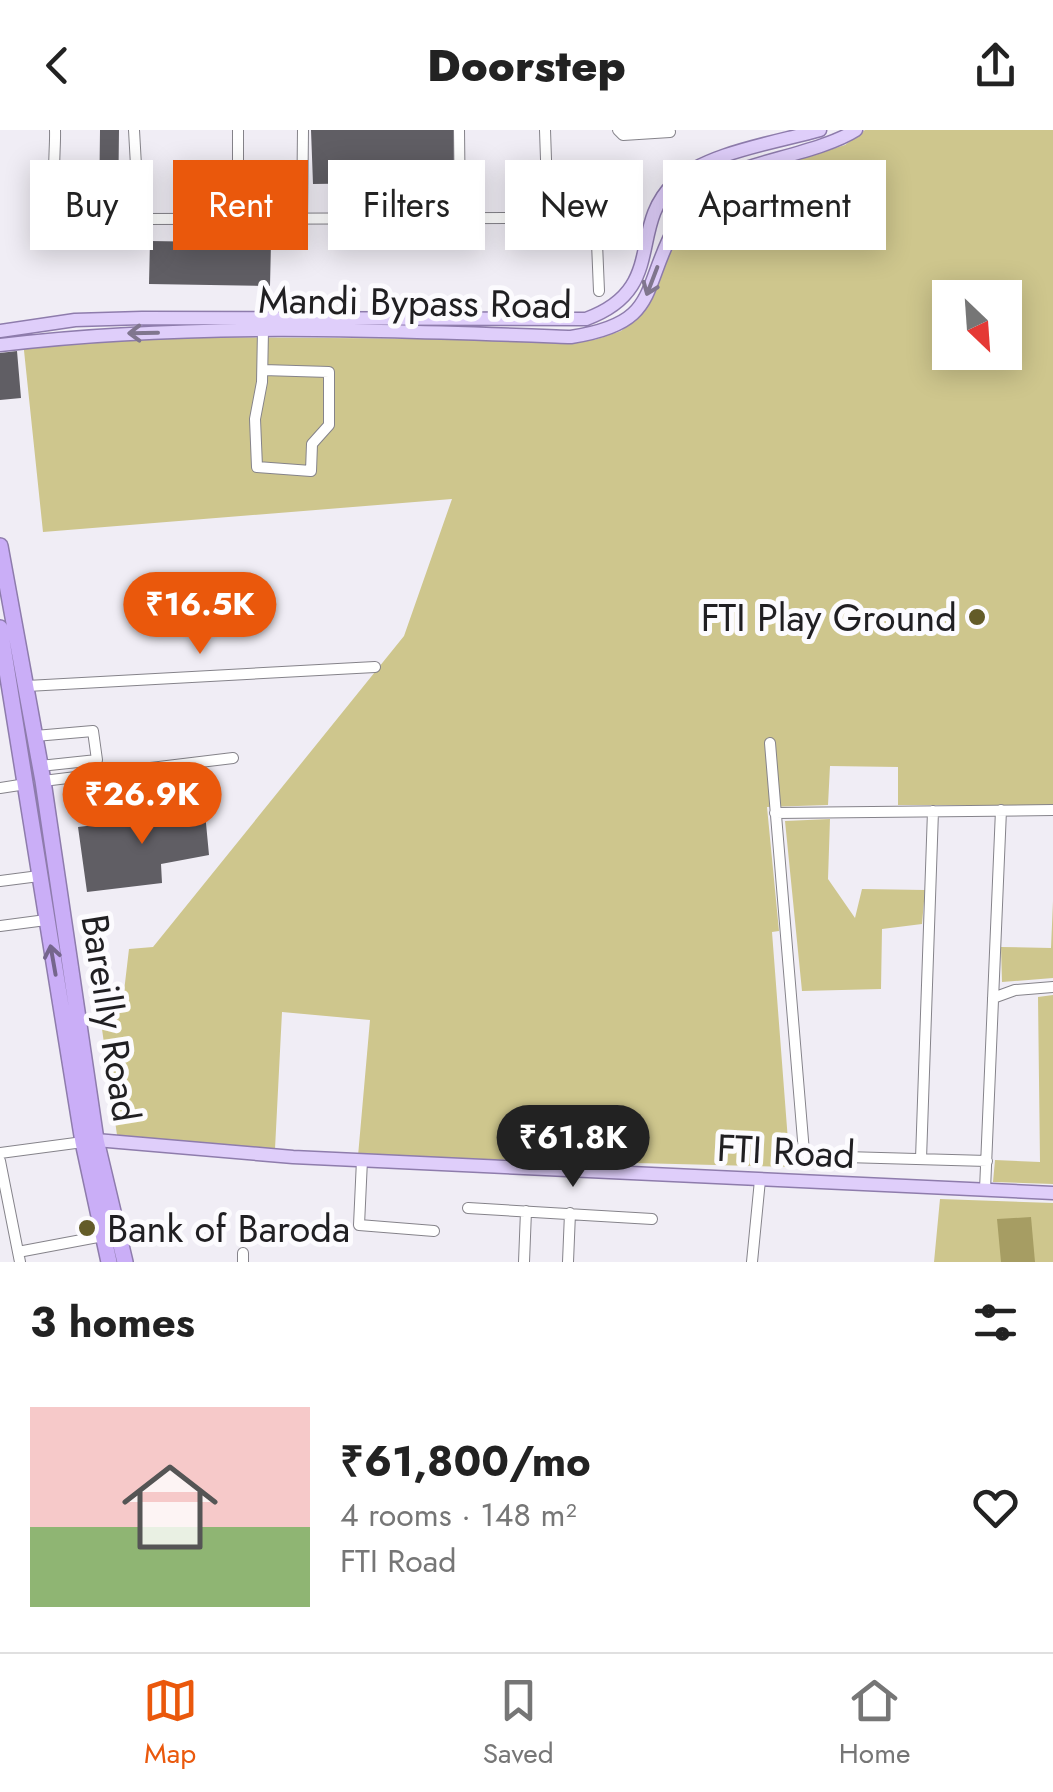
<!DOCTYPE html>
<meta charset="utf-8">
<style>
body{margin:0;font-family:Jost,sans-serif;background:#f2f2f2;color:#222;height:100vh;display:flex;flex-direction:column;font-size:38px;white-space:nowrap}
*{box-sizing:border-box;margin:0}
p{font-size:32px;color:#767676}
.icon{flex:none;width:55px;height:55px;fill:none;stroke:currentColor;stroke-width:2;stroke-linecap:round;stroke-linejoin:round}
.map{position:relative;height:1132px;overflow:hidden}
.details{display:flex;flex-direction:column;background:#fff;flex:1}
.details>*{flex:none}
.guide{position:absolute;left:30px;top:30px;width:995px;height:90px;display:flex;gap:20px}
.needle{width:65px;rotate:155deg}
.controls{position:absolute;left:932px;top:150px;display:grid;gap:20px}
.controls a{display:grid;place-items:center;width:90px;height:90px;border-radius:0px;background:#fff;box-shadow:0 5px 25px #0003;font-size:50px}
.price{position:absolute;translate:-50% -85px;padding:0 22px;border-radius:35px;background:#ea580c;color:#fff;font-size:32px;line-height:65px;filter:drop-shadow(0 2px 5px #0008)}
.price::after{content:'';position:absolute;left:50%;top:60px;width:30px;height:22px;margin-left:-15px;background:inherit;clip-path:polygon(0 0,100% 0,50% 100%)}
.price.active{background:#222;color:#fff}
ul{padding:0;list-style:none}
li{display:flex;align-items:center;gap:30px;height:250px;padding:0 30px}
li+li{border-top:2px solid #e0e0e0}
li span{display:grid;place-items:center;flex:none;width:280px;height:200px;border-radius:0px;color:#555}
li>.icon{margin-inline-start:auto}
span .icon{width:120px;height:120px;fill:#fffc;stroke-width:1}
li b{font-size:42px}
h2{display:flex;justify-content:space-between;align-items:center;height:120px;padding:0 30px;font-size:42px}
.tag{padding:0 35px;border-radius:0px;background:#fff;box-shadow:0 5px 25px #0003;font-size:35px;line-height:90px}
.tag.active{background:#ea580c;color:#fff}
header{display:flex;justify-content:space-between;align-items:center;height:130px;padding:0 30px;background:#fff;font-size:45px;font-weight:800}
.dock{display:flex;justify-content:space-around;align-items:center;height:140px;border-top:2px solid #e0e0e0;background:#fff;font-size:28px;color:#767676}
.dock a{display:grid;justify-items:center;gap:5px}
.dock .active{color:#ea580c}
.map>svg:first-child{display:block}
.green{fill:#cec68d;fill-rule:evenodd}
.water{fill:#a69d63}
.building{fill:#605e64}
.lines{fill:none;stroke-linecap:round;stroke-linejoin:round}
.minor-casing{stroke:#85838a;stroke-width:12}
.major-casing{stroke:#8e7cac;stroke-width:15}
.highway-casing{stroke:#8e7cac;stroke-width:18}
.minor{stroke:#fff;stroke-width:10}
.major{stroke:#dfcefa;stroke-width:12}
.highway{stroke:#caaef7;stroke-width:15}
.oneway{stroke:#80768e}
.oneway2{stroke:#75668c}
.poi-dot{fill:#635b28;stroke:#fcfbfe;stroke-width:4}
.labels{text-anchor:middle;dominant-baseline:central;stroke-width:10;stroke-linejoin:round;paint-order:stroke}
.street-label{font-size:38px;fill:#201f22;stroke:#fcfbfe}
.poi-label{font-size:38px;fill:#201f22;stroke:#fcfbfe;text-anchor:end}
</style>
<header><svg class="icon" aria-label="back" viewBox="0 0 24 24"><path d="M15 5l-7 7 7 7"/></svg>Doorstep<svg class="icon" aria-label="share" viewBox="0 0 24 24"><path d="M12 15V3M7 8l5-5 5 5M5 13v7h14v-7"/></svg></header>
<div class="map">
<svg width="1053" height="1132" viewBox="0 0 1053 1132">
<rect width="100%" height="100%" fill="#f0edf5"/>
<path class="green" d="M 865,0 L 1053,0 L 1053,675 L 898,675 L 898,637 L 830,636 L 828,675 L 767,677 L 779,801 L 772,802 L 790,1037 L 358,1026 L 370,890 L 282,882 L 275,1019 L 117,1005 L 100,885 L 123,870 L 129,819 L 153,817 L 404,506 L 452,369 L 43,402 L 23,211 L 199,207 L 594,210 L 621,201 L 642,184 L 688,85 L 729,51 L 845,15 ZM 950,168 L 1005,168 L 1005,222 L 950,222 Z
M 830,689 L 828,749 L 855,788 L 862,759 L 925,760 L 922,794 L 882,799 L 881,859 L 802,861 L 785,691 Z
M 1053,771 L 1053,848 L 1002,852 L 1001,817 L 1051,818 Z
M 1053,865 L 1053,1054 L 993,1052 L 995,1030 L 1040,1032 L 1038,867 Z
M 940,1069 L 1053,1073 L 1053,1132 L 934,1132 Z"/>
<path class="water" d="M 1031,1087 L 1035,1132 L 1001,1132 L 997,1089 Z"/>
<path class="building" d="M 100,0 L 119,0 L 118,83 L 99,83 Z
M 311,0 L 454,0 L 455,52 L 313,54 Z
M 150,111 L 271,113 L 270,156 L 149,154 Z
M 17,221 L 21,268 L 0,270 L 0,223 Z
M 204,672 L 209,725 L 161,734 L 162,753 L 87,762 L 78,697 L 154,688 L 152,678 Z"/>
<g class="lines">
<defs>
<path id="minor" d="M 55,0 C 56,26 47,75 69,93 L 139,89
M 134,0 L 139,89 L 548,88 L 545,0
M 459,0 L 460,87
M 618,0 L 623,5 L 670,2
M 548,88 L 560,105 L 591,108 L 597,113 L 599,161
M 302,91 L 303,0
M 238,92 L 238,0
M 263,240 L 329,242 L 329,295 L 312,314 L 311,341 L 257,337 L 255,289 L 262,252 L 263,200
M 27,556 L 375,537
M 35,606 L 93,601 L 97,630 L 40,636
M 770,613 L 804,1022 L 810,1026 L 987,1031
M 43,651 L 233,628
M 0,658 L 26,654
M 775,683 L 1053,680
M 0,751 L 39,746
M 0,796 L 46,790
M 993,868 L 1015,860 L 1053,857
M 0,1023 L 83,1012
M 921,1029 L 933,681
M 362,1030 L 359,1095 L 434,1101
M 0,1031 L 20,1132
M 985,1060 L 1001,680
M 468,1078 L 652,1089
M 18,1122 L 103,1106
M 243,1132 L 243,1123
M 524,1132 L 526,1081
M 568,1132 L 570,1083
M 752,1132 L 760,1050"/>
<path id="major" d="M 0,201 L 75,190 L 142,188 L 586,189 C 668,159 627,98 674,53 C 705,23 778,12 820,0
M 0,215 C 189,192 382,200 571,207 C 661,193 640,160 677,93 C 682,85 686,73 692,66 C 720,34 814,27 856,0
M 96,1010 L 293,1027 L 1053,1063"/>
<path id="highway" d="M 0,416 L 43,651 L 96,1010 L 125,1132
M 0,498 L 83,1012 L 109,1132"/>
</defs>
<use href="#minor" class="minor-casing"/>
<use href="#major" class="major-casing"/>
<use href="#highway" class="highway-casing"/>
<use href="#minor" class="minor"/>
<use href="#major" class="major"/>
<use href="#highway" class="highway"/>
</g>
<defs><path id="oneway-shaft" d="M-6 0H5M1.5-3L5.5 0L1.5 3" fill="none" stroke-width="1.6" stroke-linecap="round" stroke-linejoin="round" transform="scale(2.5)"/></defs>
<g class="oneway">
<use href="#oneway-shaft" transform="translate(652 151) rotate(111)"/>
<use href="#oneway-shaft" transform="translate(143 203) rotate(179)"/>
</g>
<use class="oneway2" href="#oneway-shaft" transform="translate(53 830) rotate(-100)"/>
<g class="poi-dot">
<circle cx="977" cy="487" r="10"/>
<circle cx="87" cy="1098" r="10"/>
</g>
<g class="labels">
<g class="street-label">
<text transform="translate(415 172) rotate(1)">Mandi Bypass Road</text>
<text transform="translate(111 888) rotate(81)">Bareilly Road</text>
<text transform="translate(786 1021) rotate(3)">FTI Road</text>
</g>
<g class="poi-label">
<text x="957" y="487">FTI Play Ground</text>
<text x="107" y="1098" text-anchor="start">Bank of Baroda</text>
</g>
</g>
</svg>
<div class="controls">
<a><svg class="needle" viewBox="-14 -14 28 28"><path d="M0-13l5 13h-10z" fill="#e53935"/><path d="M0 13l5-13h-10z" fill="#767676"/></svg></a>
</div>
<b class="price" style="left:200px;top:527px">₹16.5K</b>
<b class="price" style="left:142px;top:717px">₹26.9K</b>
<b class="price active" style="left:573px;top:1060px">₹61.8K</b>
<div class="guide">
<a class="tag">Buy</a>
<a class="tag active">Rent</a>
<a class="tag">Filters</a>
<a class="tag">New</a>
<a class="tag">Apartment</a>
</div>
</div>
<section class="details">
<h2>3 homes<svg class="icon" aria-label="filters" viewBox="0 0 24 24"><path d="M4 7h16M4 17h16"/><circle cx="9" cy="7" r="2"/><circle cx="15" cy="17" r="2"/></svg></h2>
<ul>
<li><span style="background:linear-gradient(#f6c9c9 60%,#8fb573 0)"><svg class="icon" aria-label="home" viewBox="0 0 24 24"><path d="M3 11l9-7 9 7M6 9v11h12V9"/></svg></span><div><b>₹61,800/mo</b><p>4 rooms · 148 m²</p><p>FTI Road</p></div><svg class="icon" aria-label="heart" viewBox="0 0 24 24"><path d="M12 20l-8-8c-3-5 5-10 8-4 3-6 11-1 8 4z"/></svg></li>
</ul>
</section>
<nav class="dock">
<a class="active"><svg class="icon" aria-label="map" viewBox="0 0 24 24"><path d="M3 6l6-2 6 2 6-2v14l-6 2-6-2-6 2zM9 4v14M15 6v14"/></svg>Map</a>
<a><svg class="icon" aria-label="saved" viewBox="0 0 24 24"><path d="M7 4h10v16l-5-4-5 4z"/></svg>Saved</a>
<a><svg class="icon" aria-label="home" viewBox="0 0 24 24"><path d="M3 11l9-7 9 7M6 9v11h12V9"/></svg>Home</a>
</nav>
